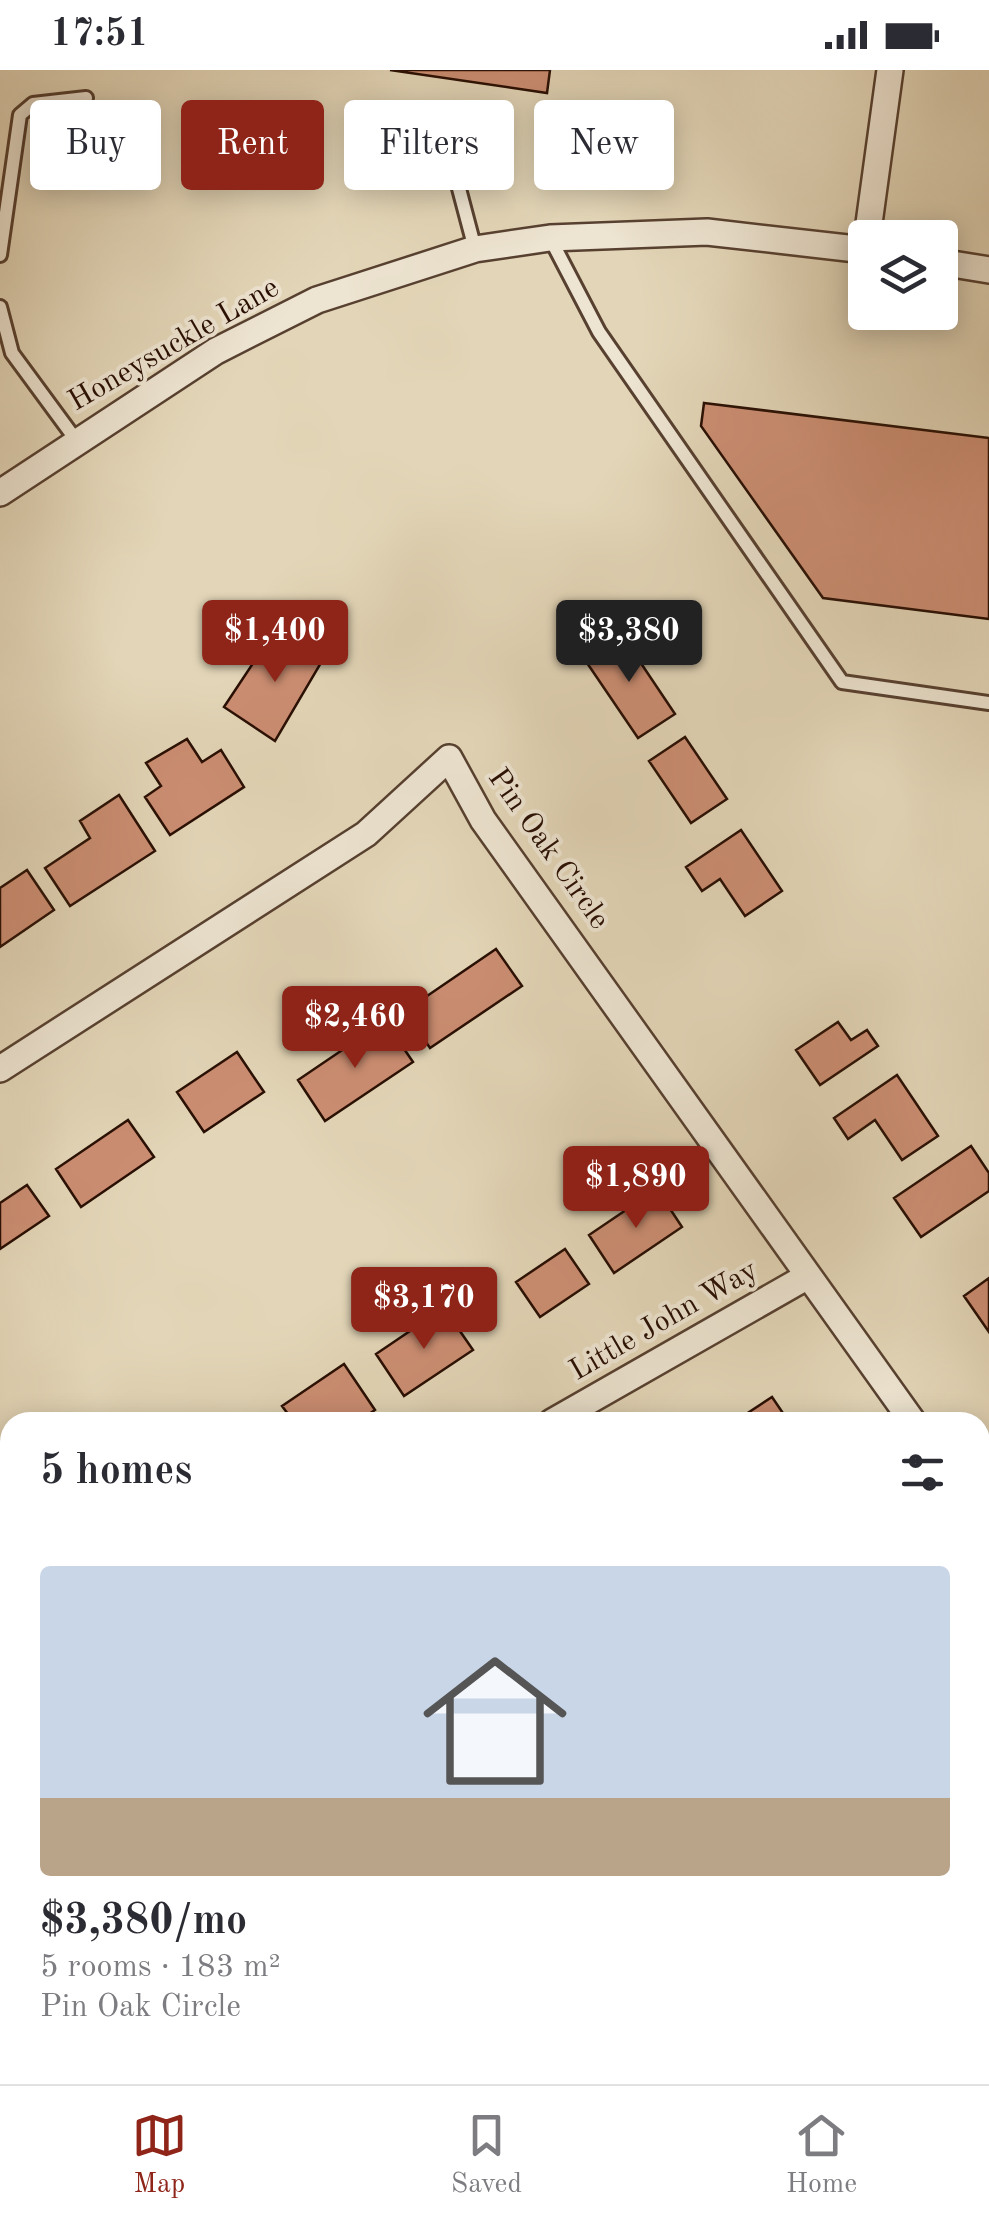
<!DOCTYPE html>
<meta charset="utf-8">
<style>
body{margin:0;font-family:"Old Standard TT",serif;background:#f2f2f3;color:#2b2b33;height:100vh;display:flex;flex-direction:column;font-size:38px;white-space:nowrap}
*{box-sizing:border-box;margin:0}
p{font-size:32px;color:#7c7c81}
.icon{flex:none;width:55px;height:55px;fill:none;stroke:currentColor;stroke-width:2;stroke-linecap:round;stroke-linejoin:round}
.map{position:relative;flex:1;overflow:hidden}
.details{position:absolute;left:0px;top:1342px;width:990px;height:672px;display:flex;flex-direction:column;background:#fff;border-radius:30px 30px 0 0;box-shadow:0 5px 25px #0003}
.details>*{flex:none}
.top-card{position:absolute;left:30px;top:30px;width:930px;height:90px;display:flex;gap:20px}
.fabs{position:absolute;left:848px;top:150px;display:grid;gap:20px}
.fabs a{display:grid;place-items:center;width:110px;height:110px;border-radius:10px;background:#fff;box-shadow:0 5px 25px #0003;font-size:50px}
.price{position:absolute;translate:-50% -85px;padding:0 22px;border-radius:10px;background:#8f2418;color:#fff;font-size:32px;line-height:65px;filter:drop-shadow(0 2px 5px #0008)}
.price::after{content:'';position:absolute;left:50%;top:60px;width:30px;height:22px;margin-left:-15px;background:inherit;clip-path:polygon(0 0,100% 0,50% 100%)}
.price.current{background:#222;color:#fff}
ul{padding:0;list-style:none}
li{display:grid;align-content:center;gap:20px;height:530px;padding:0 40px}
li+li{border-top:2px solid #e1e1e2}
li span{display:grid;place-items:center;height:310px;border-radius:10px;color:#555}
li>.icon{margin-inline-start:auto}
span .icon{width:180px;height:180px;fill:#fffc;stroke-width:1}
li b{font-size:42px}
h2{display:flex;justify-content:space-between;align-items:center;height:120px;padding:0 40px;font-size:42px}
.pill{padding:0 35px;border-radius:10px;background:#fff;box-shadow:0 5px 25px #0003;font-size:35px;line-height:90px}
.pill.current{background:#8f2418;color:#fff}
.status{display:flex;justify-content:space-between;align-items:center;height:70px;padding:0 50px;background:#fff;direction:ltr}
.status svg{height:28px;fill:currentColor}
.tabs{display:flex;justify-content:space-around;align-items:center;height:140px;border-top:2px solid #e1e1e2;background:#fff;font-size:28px;color:#7c7c81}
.tabs a{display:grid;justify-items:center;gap:5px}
.tabs .current{color:#8f2418}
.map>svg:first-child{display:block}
.building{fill:#cc8e73;stroke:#280e03;stroke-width:2.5}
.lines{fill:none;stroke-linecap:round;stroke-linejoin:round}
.lane-casing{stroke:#574030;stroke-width:18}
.street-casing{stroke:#574030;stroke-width:30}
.lane{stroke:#ede4d1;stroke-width:12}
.street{stroke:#ede4d1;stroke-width:25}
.labels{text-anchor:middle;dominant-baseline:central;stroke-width:8;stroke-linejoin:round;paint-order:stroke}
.street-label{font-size:30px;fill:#280e03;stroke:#ede4d1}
</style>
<div class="status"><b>17:51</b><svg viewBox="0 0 49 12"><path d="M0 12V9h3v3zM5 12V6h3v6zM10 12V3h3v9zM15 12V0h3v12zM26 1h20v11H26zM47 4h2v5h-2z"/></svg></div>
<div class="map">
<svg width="989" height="2014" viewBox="0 0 989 2014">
<rect width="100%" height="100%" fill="#e3d6b8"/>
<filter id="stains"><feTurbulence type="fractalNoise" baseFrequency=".002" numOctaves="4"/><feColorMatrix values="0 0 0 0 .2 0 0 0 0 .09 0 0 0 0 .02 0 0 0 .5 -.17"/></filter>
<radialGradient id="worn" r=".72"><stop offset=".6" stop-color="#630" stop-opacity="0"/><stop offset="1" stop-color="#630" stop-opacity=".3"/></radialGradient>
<path class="building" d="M 390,0 L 550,0 L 547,23 Z
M 704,333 L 989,368 L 989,549 L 823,528 L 701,356 Z
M 620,562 L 675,644 L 638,668 L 583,587 Z
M 290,564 L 325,586 L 275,671 L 224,637 L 269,569 L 282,578 Z
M 685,667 L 727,729 L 691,753 L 649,691 Z
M 187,669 L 202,692 L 221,680 L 244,717 L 170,765 L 145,727 L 161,716 L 146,693 Z
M 119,725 L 155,781 L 70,836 L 45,798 L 90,768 L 80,751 Z
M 741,760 L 782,821 L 745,846 L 720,809 L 702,821 L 686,797 Z
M 27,800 L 54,840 L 0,877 L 0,818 Z
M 496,879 L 522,916 L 430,978 L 405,941 Z
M 385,951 L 413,992 L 325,1051 L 298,1010 Z
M 838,952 L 851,970 L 867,960 L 878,976 L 820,1015 L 796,980 Z
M 237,982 L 264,1022 L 204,1062 L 177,1022 Z
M 897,1005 L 938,1066 L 902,1090 L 875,1050 L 848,1069 L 834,1048 Z
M 128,1050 L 154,1087 L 81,1137 L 56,1099 Z
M 971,1076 L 989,1103 L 989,1121 L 921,1167 L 894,1128 Z
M 27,1115 L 49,1146 L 0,1179 L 0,1133 Z
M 657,1119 L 682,1157 L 614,1203 L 589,1165 Z
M 565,1179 L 589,1214 L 540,1247 L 516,1212 Z
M 989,1208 L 989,1262 L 964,1226 Z
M 444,1238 L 473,1280 L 404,1326 L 376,1284 Z
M 344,1294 L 375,1340 L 357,1352 L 294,1352 L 282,1336 Z
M 772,1327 L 789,1352 L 734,1352 Z
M 10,1497 L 10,1550 L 0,1557 L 0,1504 Z
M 10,1809 L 10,1868 L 5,1871 L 0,1864 L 0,1816 Z
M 174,2005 L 244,2005 L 249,2013 L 161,2014 Z"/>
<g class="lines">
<defs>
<path id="lane" d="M 448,77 L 475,179
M 550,168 L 599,262 L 842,612 L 989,633
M 0,185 L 20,45 L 33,34 L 86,28
M 0,237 L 12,283 L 76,370"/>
<path id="street" d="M 867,168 L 890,0
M 940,192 L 989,200
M 0,423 L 216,281 L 317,230 L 475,179 L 550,168 L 707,162 L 865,180
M 0,999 L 366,764 L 449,688 L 483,750 L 913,1352
M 552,1352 L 808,1206
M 980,1446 L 989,1459
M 980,1664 L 989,1658
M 0,1685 L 10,1678
M 425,2014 L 440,2005"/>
</defs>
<use href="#lane" class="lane-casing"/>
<use href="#street" class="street-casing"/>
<use href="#lane" class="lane"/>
<use href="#street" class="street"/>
</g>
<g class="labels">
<g class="street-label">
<text transform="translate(174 275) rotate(-30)">Honeysuckle Lane</text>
<text transform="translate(548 779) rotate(55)">Pin Oak Circle</text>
<text transform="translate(664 1251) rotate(-30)">Little John Way</text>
</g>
</g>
<rect width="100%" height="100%" filter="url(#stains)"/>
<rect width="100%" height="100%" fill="url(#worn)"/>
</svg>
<div class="fabs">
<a><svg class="icon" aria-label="layers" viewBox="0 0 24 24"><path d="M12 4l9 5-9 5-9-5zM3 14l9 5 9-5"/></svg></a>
</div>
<b class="price" style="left:275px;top:615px">$1,400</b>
<b class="price current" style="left:629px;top:615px">$3,380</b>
<b class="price" style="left:355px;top:1001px">$2,460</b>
<b class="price" style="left:636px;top:1161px">$1,890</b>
<b class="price" style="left:424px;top:1282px">$3,170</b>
<div class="top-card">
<a class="pill">Buy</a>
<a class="pill current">Rent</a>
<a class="pill">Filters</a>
<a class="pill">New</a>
</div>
<section class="details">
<h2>5 homes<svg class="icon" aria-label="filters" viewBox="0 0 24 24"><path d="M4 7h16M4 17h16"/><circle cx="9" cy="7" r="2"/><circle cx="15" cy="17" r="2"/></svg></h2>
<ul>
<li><span style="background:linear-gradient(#c9d6e8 75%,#b9a48a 0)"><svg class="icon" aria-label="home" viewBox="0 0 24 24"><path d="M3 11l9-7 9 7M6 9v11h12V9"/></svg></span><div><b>$3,380/mo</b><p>5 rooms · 183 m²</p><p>Pin Oak Circle</p></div></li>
</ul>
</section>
</div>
<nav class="tabs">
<a class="current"><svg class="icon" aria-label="map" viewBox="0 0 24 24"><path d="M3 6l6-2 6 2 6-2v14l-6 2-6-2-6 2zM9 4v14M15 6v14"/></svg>Map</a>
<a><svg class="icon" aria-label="saved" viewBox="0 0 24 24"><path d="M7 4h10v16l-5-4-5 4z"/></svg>Saved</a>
<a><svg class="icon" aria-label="home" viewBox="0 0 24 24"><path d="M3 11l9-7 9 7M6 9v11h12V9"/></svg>Home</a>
</nav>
